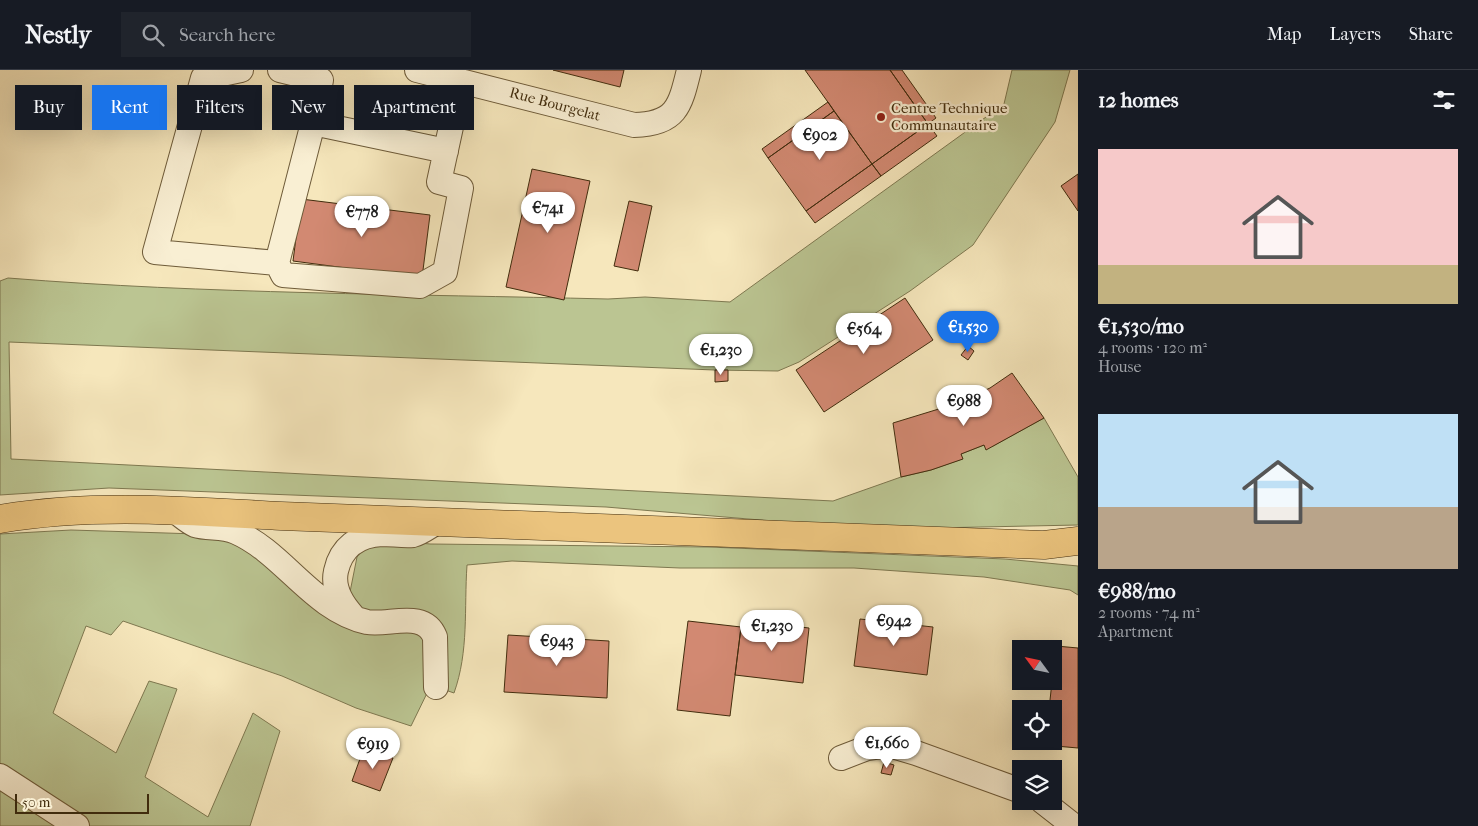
<!DOCTYPE html>
<meta charset="utf-8">
<style>
body{margin:0;font-family:"IM FELL French Canon",serif;background:#20242c;color:#f1f3f6;height:100vh;display:flex;flex-direction:column;font-size:19px;white-space:nowrap}
*{box-sizing:border-box;margin:0}
p{font-size:16px;color:#9ea1a6}
.icon{flex:none;width:28px;height:28px;fill:none;stroke:currentColor;stroke-width:2;stroke-linecap:round;stroke-linejoin:round}
.map{position:relative;flex:1;overflow:hidden}
.drawer{display:flex;flex-direction:column;background:#171b24;width:400px}
.drawer>*{flex:none}
.banner{position:absolute;left:15px;top:15px;width:475px;height:45px;display:flex;gap:10px}
.needle{width:32px;rotate:303deg}
.controls{position:absolute;left:1012px;top:570px;display:grid;gap:10px}
.controls a{display:grid;place-items:center;width:50px;height:50px;border-radius:0px;background:#171b24;box-shadow:0 5px 20px #0002;font-size:25px}
.scale{position:absolute;left:15px;bottom:12px;width:134px;box-sizing:border-box;padding-left:5px;border:2px solid #412c0d;border-top:0;font-size:14px;line-height:18px;white-space:nowrap;color:#412c0d;-webkit-text-stroke:4px #f9efd3;paint-order:stroke}
.price{position:absolute;translate:-50% -42px;padding:0 11px;border-radius:18px;background:#fff;color:#222;font-size:16px;line-height:32px;filter:drop-shadow(0 1px 2px #0008)}
.price::after{content:'';position:absolute;left:50%;top:30px;width:15px;height:11px;margin-left:-8px;background:inherit;clip-path:polygon(0 0,100% 0,50% 100%)}
.price.active{background:#1a73e8;color:#fff}
ul{padding:0;list-style:none}
li{display:grid;align-content:center;gap:10px;height:265px;padding:0 20px}
li span{display:grid;place-items:center;height:155px;border-radius:0px;color:#555}
li>.icon{margin-inline-start:auto}
span .icon{width:90px;height:90px;fill:#fffc;stroke-width:1}
li b{font-size:21px}
h2{display:flex;justify-content:space-between;align-items:center;height:60px;padding:0 20px;font-size:21px}
.pill{padding:0 18px;border-radius:0px;background:#171b24;box-shadow:0 5px 20px #0002;font-size:18px;line-height:45px}
.pill.active{background:#1a73e8;color:#fff}
header{display:flex;align-items:center;gap:30px;box-sizing:border-box;height:70px;padding:0 25px;background:#171b24;border-bottom:1px solid #363941}
header strong{font-size:24px}
nav{display:flex;gap:28px;margin-inline-start:auto;font-size:18px}
.search{width:350px;height:45px;background:#20242c;display:flex;align-items:center;gap:12px;box-sizing:border-box;padding:0 18px;border-radius:0px;color:#9ea1a6;font-size:19px}
main{display:flex;flex:1;min-height:0}
.map>svg:first-child{display:block}
.green{fill:#bbc592;stroke:#7e7850}
.building{fill:#d28972;stroke:#412c0d}
.lines{fill:none;stroke-linecap:round;stroke-linejoin:round}
.minor-casing{stroke:#6e5b39;stroke-width:26}
.major-casing{stroke:#412c0d;stroke-width:29}
.minor{stroke:#f9efd3;stroke-width:24}
.major{stroke:#ebc47e;stroke-width:28}
.poi-dot{fill:#8f2418;stroke:#f9efd3;stroke-width:2}
.labels{text-anchor:middle;dominant-baseline:central;stroke-width:4.5;stroke-linejoin:round;paint-order:stroke}
.street-label{font-size:15px;fill:#412c0d;stroke:#f9efd3}
.poi-label{font-size:15px;fill:#412c0d;stroke:#f9efd3;text-anchor:start}
</style>
<header>
<strong>Nestly</strong>
<div class="search"><svg class="icon" aria-label="search" viewBox="0 0 24 24"><circle cx="10" cy="10" r="6"/><path d="M15 15l6 6"/></svg>Search here</div>
<nav><a>Map</a><a>Layers</a><a>Share</a></nav>
</header>
<main>
<div class="map">
<svg width="1078" height="756" viewBox="0 0 1078 756">
<rect width="100%" height="100%" fill="#f6e7bc"/>
<filter id="stains"><feTurbulence type="fractalNoise" baseFrequency=".004" numOctaves="4"/><feColorMatrix values="0 0 0 0 .2 0 0 0 0 .09 0 0 0 0 .02 0 0 0 .5 -.17"/></filter>
<radialGradient id="worn" r=".72"><stop offset=".6" stop-color="#630" stop-opacity="0"/><stop offset="1" stop-color="#630" stop-opacity=".3"/></radialGradient>
<path class="green" d="M 1012,0 L 1070,0 L 1055,52 L 973,175 L 910,221 L 799,292 L 778,301 L 715,300 L 9,272 L 11,389 L 833,431 L 901,407 L 931,400 L 962,389 L 961,384 L 984,375 L 993,376 L 1044,348 L 1078,407 L 1078,455 L 933,458 L 808,454 L 606,437 L 109,418 L 0,425 L 0,211 L 8,208 C 207,224 409,224 608,229 L 645,227 L 730,232 L 1004,34 Z
M 71,460 L 229,465 L 321,542 L 349,527 L 358,482 L 389,470 L 430,474 L 708,477 L 1005,489 L 1078,496 L 1078,525 L 1070,520 L 984,507 L 854,498 L 680,498 L 512,491 L 467,495 C 464,539 469,581 454,623 L 431,615 L 411,656 L 356,638 L 282,606 L 123,551 L 111,565 L 86,556 L 53,643 L 116,683 L 149,611 L 177,619 L 145,707 L 208,747 L 253,643 L 280,661 L 250,756 L 0,756 L 0,464 Z"/>
<path class="building" d="M 553,0 L 624,0 L 620,17 Z
M 805,0 L 890,0 L 928,54 L 872,94 Z
M 890,0 L 902,0 L 936,48 L 928,54 Z
M 828,32 L 834,41 L 768,88 L 762,79 Z
M 834,41 L 872,94 L 806,141 L 768,88 Z
M 928,54 L 937,66 L 881,106 L 872,94 Z
M 872,94 L 881,106 L 815,153 L 806,141 Z
M 532,99 L 590,111 L 564,230 L 506,217 Z
M 1078,104 L 1078,141 L 1061,116 Z
M 301,129 L 430,145 L 422,208 L 293,191 Z
M 629,131 L 652,136 L 638,201 L 614,196 Z
M 905,228 L 933,270 L 824,342 L 796,300 Z
M 968,276 L 974,281 L 968,290 L 961,285 Z
M 715,300 L 728,300 L 728,311 L 715,312 Z
M 1012,303 L 1044,348 L 986,380 L 984,375 L 961,384 L 963,389 L 931,400 L 901,407 L 893,353 L 942,338 L 940,333 L 965,324 L 968,328 L 990,318 Z
M 860,549 L 933,557 L 927,605 L 854,596 Z
M 742,550 L 809,558 L 803,613 L 735,605 Z
M 688,551 L 741,557 L 730,646 L 677,640 Z
M 508,565 L 609,571 L 607,628 L 504,622 Z
M 1056,576 L 1078,578 L 1078,678 L 1044,675 L 1045,671 L 1054,671 L 1054,639 L 1049,639 Z
M 369,679 L 393,688 L 380,721 L 352,711 L 361,686 L 364,687 L 366,680 Z
M 884,692 L 894,695 L 891,705 L 881,703 Z"/>
<g class="lines">
<defs>
<path id="minor" d="M 241,0 L 203,8 L 155,182 L 277,193 L 283,205 L 420,216 L 445,202 L 461,118 L 439,112 L 461,11
M 280,0 L 321,10 L 313,53 L 446,81
M 417,0 L 634,55 C 676,54 680,37 689,0
M 277,193 L 313,53
M 176,442 C 182,446 188,452 195,455 C 208,459 223,456 236,462 C 284,483 313,540 367,552 C 389,556 424,539 435,567 L 436,617
M 353,546 C 342,534 332,519 336,501 C 341,478 358,465 382,464 C 392,464 404,466 413,465 C 421,463 430,456 437,452
M 841,688 L 867,678 L 889,675 L 916,683 L 1021,721
M 0,706 L 77,756
M 1042,731 L 1074,756"/>
<path id="major" d="M 0,449 C 93,433 188,441 281,446 L 1044,475 L 1078,471"/>
</defs>
<use href="#minor" class="minor-casing"/>
<use href="#major" class="major-casing"/>
<use href="#minor" class="minor"/>
<use href="#major" class="major"/>
</g>
<circle class="poi-dot" cx="881" cy="47" r="5"/>
<g class="labels">
<g class="street-label">
<text transform="translate(555 34) rotate(15)">Rue Bourgelat</text>
</g>
<g class="poi-label">
<text x="891" y="38">Centre Technique<tspan x="891" dy="17">Communautaire</tspan></text>
</g>
</g>
<rect width="100%" height="100%" filter="url(#stains)"/>
<rect width="100%" height="100%" fill="url(#worn)"/>
</svg>
<div class="controls">
<a><svg class="needle" viewBox="-14 -14 28 28"><path d="M0-13l5 13h-10z" fill="#e53935"/><path d="M0 13l5-13h-10z" fill="#9ea1a6"/></svg></a>
<a><svg class="icon" aria-label="locate" viewBox="0 0 24 24"><circle cx="12" cy="12" r="6"/><path d="M12 2v4M12 18v4M2 12h4M18 12h4"/></svg></a>
<a><svg class="icon" aria-label="layers" viewBox="0 0 24 24"><path d="M12 4l9 5-9 5-9-5zM3 14l9 5 9-5"/></svg></a>
</div>
<div class="scale">50 m</div>
<b class="price" style="left:820px;top:91px">€902</b>
<b class="price" style="left:548px;top:164px">€741</b>
<b class="price" style="left:362px;top:168px">€778</b>
<b class="price active" style="left:968px;top:283px">€1,530</b>
<b class="price" style="left:864px;top:285px">€564</b>
<b class="price" style="left:721px;top:306px">€1,230</b>
<b class="price" style="left:964px;top:357px">€988</b>
<b class="price" style="left:894px;top:577px">€942</b>
<b class="price" style="left:772px;top:582px">€1,230</b>
<b class="price" style="left:557px;top:597px">€943</b>
<b class="price" style="left:887px;top:699px">€1,660</b>
<b class="price" style="left:373px;top:700px">€919</b>
<div class="banner">
<a class="pill">Buy</a>
<a class="pill active">Rent</a>
<a class="pill">Filters</a>
<a class="pill">New</a>
<a class="pill">Apartment</a>
</div>
</div>
<section class="drawer">
<h2>12 homes<svg class="icon" aria-label="filters" viewBox="0 0 24 24"><path d="M4 7h16M4 17h16"/><circle cx="9" cy="7" r="2"/><circle cx="15" cy="17" r="2"/></svg></h2>
<ul>
<li><span style="background:linear-gradient(#f6c9c9 75%,#c2b280 0)"><svg class="icon" aria-label="home" viewBox="0 0 24 24"><path d="M3 11l9-7 9 7M6 9v11h12V9"/></svg></span><div><b>€1,530/mo</b><p>4 rooms · 120 m²</p><p>House</p></div></li>
<li><span style="background:linear-gradient(#bfe0f5 60%,#b9a48a 0)"><svg class="icon" aria-label="home" viewBox="0 0 24 24"><path d="M3 11l9-7 9 7M6 9v11h12V9"/></svg></span><div><b>€988/mo</b><p>2 rooms · 74 m²</p><p>Apartment</p></div></li>
</ul>
</section>
</main>
